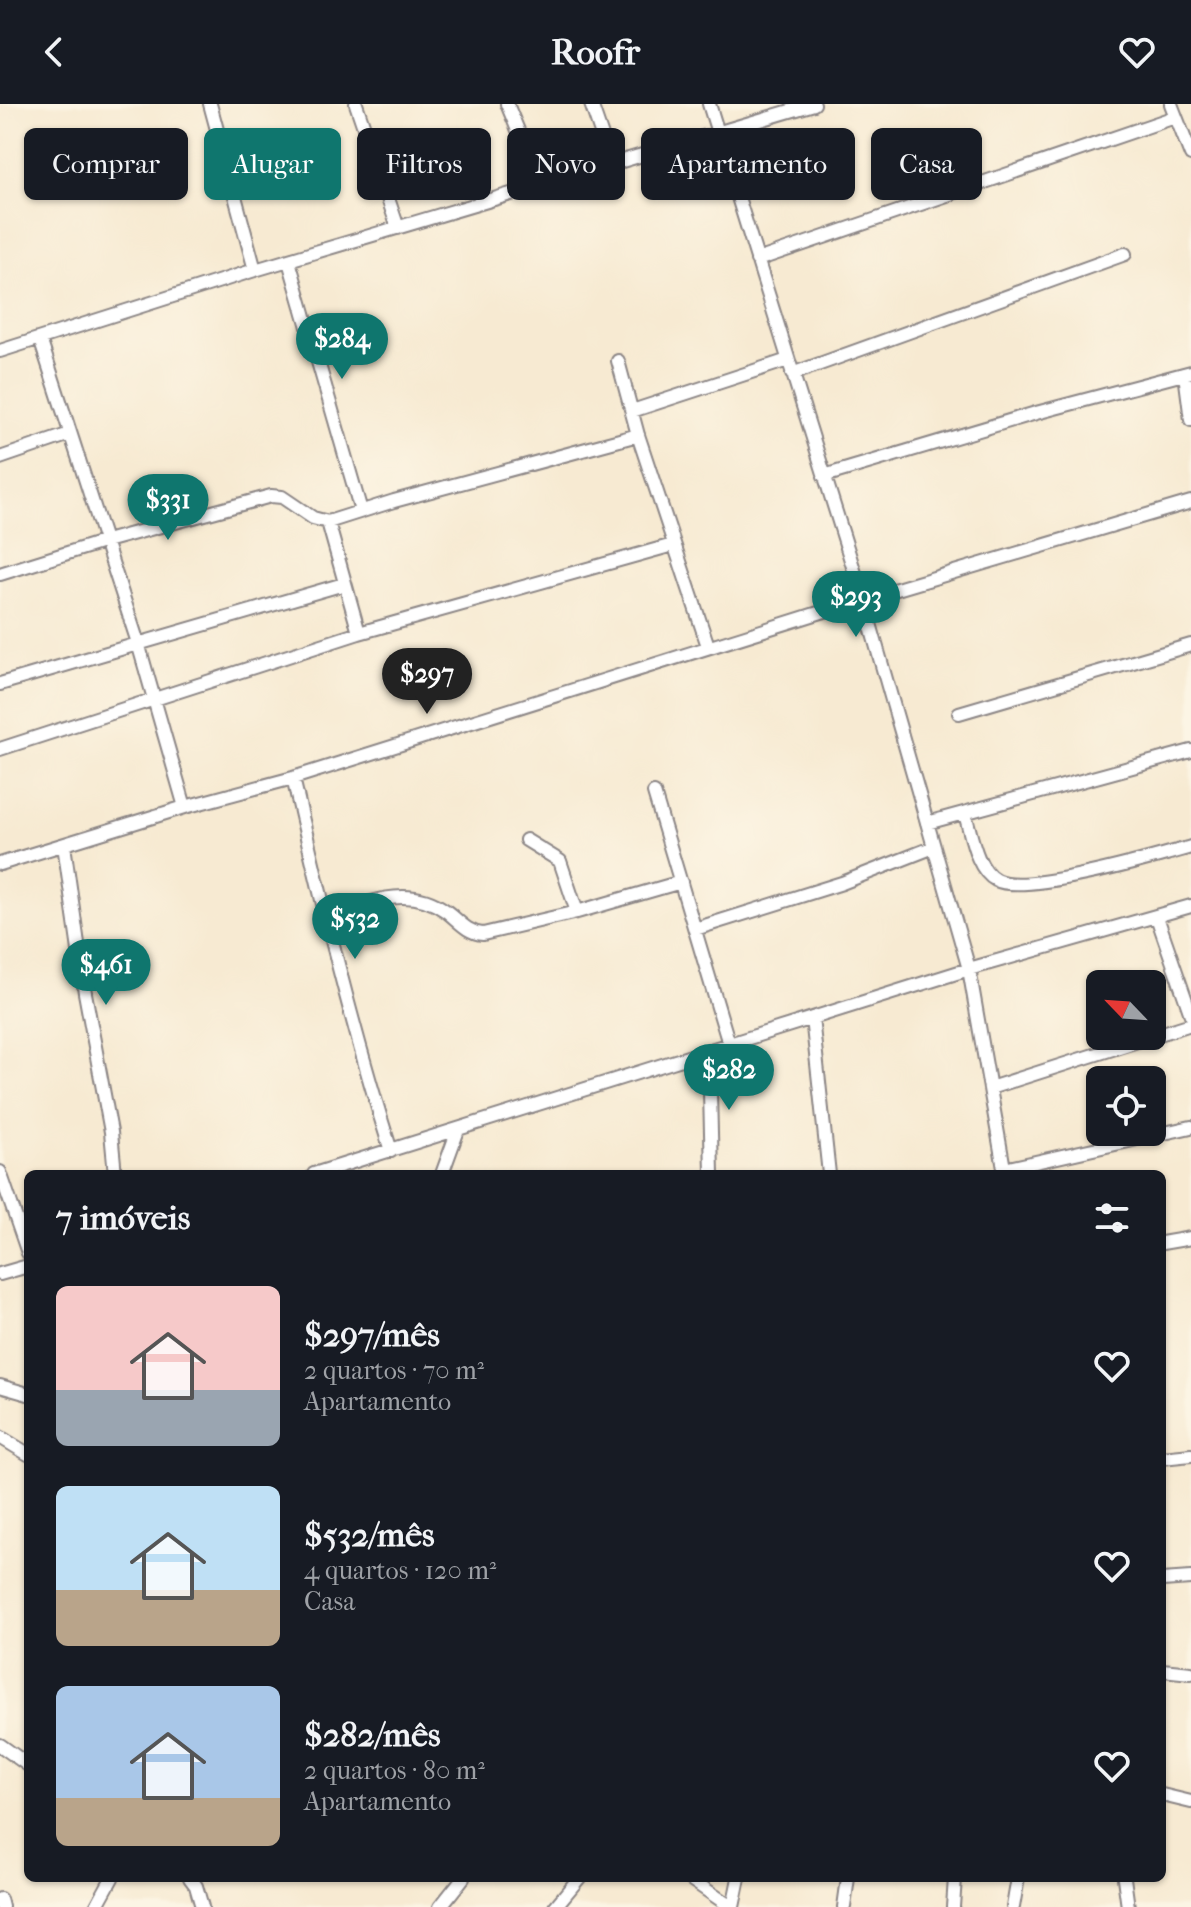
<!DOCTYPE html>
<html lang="pt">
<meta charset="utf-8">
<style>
body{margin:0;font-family:"IM FELL French Canon",serif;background:#242831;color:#f1f3f6;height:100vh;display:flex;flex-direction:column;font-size:30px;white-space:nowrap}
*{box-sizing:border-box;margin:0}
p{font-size:26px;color:#9ea1a6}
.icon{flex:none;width:44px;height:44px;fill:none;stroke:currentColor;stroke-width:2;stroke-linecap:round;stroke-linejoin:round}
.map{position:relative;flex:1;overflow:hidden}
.details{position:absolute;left:24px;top:1066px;width:1142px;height:712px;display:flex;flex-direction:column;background:#171b24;border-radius:12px;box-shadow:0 2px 6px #0004}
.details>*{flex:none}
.top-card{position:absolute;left:24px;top:24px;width:1144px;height:72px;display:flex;gap:16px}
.needle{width:52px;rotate:295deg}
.fabs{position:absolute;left:1086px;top:866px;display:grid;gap:16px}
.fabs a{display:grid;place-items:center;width:80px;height:80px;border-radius:12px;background:#171b24;box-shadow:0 2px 6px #0004;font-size:40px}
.price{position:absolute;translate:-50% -68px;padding:0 18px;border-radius:28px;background:#0f766e;color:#fff;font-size:26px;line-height:52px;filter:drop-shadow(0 2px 4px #0008)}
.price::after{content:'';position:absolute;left:50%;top:48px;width:24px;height:18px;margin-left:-12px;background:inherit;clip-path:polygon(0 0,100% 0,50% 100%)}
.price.current{background:#222;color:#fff}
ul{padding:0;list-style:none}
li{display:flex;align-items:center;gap:24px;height:200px;padding:0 32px}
li span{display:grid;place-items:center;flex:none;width:224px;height:160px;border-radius:12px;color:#555}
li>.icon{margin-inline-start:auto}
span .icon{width:96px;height:96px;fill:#fffc;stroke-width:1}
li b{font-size:34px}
h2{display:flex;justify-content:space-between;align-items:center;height:96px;padding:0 32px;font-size:34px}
.chip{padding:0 28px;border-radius:12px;background:#171b24;box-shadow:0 2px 6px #0004;font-size:28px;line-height:72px}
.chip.current{background:#0f766e;color:#fff}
header{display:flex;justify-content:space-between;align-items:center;height:104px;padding:0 32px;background:#171b24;font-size:36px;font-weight:700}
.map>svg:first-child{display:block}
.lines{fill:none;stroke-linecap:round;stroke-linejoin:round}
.minor-casing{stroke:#8c8686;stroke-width:16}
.minor{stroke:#fff;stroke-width:12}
</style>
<header><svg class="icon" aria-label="back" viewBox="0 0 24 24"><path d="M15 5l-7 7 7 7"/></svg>Roofr<svg class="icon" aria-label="heart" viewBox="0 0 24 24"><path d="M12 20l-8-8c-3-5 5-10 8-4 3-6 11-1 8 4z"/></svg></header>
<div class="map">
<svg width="1191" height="1803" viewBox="0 0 1191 1803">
<rect width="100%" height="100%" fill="#fcf5e5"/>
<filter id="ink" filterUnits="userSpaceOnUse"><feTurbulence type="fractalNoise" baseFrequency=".0125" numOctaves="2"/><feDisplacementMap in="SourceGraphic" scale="16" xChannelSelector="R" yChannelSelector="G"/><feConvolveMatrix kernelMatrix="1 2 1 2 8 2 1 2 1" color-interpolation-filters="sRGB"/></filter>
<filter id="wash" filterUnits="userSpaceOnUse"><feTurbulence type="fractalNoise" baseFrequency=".006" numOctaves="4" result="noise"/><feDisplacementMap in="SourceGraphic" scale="32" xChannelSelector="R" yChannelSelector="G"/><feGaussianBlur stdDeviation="1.8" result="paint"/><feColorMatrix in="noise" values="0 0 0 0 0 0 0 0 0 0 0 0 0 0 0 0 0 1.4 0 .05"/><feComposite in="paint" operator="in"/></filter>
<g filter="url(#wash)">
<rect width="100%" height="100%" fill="#f7ead2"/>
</g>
<g filter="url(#ink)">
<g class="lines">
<defs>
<path id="minor" d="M 210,0 L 255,166
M 356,0 L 398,124
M 507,0 L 541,82
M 591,0 L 612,61
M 709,0 L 863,495 L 969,865 L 1005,1070
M 1171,0 L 1191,51
M 757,156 L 1175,13
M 289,157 L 361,407
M 40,235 L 138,539 L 185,703
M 0,247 L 255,166 L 814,0
M 618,257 L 638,331 L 708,542
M 792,270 L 1125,150
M 1185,270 L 1191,316
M 632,307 L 788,256
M 0,354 L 70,330
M 824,372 L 1036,309 L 1191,268
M 328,418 L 359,529
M 0,470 L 106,437 L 271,392 L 282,393 L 313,414 L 328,418 L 394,397 L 638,331
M 0,580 L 344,480
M 959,609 L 1191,541
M 0,645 L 359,529 L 673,441
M 293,674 C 322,799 352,924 391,1047
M 654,689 L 729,940
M 965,710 C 971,729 976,766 996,776 C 1025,791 1156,753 1191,743
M 927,719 L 1191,647
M 526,736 L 560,757 L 577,808
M 64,741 L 85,889 L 111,1028 L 115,1070
M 0,760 L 185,703 L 293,674 L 863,495 L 1191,398
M 1157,813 L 1191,911
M 326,818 C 362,798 409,779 446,807 C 458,816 467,829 483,830 L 577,808 L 681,778
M 695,825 L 842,779 L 934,743
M 812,914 L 829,1070
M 709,946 L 712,1070
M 990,984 L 1191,920
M 1004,1065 L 1191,1023
M 0,1068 L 28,1149
M 314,1070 L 969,865 L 1191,802
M 442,1070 L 458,1026
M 1162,1139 L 1191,1134
M 0,1170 L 28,1162
M 0,1282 L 28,1290
M 0,1333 L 28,1350
M 1162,1354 L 1191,1351
M 1162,1476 L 1191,1474
M 1162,1566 L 1191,1569
M 0,1641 L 28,1661
M 1162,1691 L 1191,1698
M 190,1774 L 196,1782 L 202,1803
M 689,1774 L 731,1803
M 1124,1774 L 1128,1803
M 0,1795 L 2,1803
M 96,1803 L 112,1774
M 440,1803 L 463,1774
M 555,1803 L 579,1774
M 733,1803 L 739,1774
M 844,1803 L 848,1774
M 953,1803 L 955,1774
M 1013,1803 L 1018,1774"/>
</defs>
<use href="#minor" class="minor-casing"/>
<use href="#minor" class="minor"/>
</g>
</g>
</svg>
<div class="fabs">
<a><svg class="needle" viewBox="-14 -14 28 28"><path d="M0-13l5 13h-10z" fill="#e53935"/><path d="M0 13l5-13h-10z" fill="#9ea1a6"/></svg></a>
<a><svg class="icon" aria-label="locate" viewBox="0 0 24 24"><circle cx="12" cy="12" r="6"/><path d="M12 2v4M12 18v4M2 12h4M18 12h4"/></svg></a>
</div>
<b class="price" style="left:342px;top:277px">$284</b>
<b class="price" style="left:168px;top:438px">$331</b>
<b class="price" style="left:856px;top:535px">$293</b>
<b class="price current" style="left:427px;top:612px">$297</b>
<b class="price" style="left:355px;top:857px">$532</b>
<b class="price" style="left:106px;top:903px">$461</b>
<b class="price" style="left:729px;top:1008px">$282</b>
<div class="top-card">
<a class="chip">Comprar</a>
<a class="chip current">Alugar</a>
<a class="chip">Filtros</a>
<a class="chip">Novo</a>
<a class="chip">Apartamento</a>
<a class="chip">Casa</a>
</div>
<section class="details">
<h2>7 imóveis<svg class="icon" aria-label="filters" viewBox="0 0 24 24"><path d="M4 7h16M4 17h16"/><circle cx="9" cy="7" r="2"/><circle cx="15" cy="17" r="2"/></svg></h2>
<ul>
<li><span style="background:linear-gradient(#f6c9c9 65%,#9aa5b1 0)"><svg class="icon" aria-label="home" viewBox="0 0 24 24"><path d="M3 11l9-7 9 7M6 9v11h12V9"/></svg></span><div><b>$297/mês</b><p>2 quartos · 70 m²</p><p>Apartamento</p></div><svg class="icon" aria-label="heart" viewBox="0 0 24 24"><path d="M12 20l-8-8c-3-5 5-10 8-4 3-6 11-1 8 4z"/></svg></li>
<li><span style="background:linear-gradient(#bfe0f5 65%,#b9a48a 0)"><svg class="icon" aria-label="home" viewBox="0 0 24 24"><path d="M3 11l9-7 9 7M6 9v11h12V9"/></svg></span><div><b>$532/mês</b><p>4 quartos · 120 m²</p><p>Casa</p></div><svg class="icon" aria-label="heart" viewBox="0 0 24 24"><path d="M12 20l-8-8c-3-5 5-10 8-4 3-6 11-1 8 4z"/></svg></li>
<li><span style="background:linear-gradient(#a9c7e8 70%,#b9a48a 0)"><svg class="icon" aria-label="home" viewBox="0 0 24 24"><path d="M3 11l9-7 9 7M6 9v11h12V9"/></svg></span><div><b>$282/mês</b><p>2 quartos · 80 m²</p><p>Apartamento</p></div><svg class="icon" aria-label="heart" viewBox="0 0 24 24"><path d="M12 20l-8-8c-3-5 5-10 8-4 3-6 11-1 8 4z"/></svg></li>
</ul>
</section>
</div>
